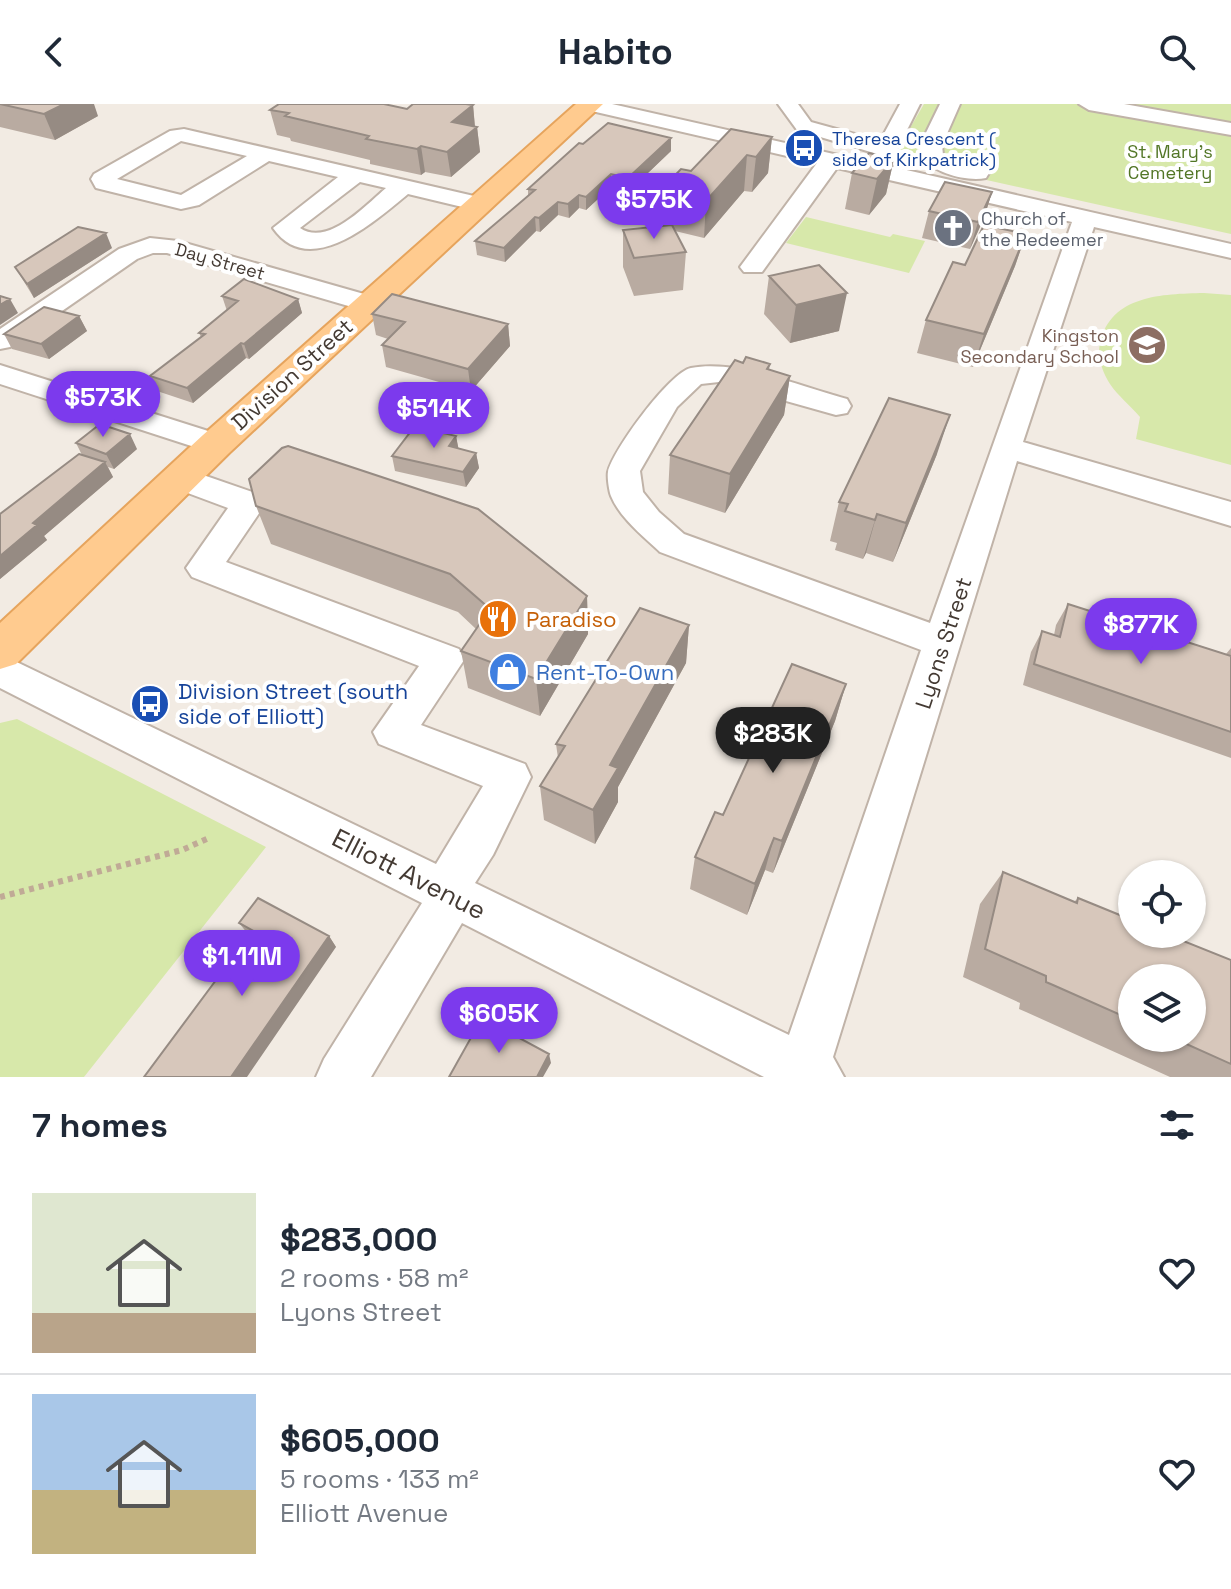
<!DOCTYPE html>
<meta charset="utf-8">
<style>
body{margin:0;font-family:"Space Grotesk",sans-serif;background:#f2f2f3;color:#1f2937;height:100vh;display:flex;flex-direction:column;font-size:30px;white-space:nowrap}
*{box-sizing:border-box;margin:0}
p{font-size:26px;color:#747a83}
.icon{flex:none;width:44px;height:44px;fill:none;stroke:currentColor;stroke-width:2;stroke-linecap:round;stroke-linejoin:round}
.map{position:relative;height:973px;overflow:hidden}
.details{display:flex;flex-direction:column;background:#fff;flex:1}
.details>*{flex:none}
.fabs{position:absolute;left:1118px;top:756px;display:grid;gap:16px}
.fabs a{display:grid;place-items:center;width:88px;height:88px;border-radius:50%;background:#fff;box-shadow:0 2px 6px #0004;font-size:40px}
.price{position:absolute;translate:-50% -68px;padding:0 18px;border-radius:28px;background:#7c3aed;color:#fff;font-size:26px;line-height:52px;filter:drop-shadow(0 2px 4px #0008)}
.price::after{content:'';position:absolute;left:50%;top:48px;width:24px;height:18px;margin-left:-12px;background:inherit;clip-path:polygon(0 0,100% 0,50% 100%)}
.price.active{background:#222;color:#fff}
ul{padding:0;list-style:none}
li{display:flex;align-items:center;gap:24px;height:200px;padding:0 32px}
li+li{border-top:2px solid #e0e1e3}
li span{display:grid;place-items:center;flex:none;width:224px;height:160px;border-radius:0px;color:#555}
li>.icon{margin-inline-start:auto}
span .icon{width:96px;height:96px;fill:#fffc;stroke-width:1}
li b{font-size:34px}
h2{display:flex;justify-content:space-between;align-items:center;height:96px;padding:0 32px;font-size:34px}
header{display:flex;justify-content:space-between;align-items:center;height:104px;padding:0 32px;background:#fff;font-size:36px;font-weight:700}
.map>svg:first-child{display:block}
.green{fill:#d7e8aa}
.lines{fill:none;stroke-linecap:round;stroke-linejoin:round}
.minor-casing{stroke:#c0b3a8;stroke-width:4}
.major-casing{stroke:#e6a45d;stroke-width:4}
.path{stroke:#c0aa96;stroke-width:6;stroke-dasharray:5 5;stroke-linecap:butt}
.minor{fill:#fff;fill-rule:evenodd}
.major{fill:#ffcb8f;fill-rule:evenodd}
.wall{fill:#b9aba1;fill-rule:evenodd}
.shaded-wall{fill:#968b83}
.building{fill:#d7c7bb;stroke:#968b83;stroke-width:2}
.labels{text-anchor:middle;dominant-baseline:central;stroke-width:8;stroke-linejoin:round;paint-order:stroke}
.far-transit-label{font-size:18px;fill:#164399;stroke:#fff;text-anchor:start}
.far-park-label{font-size:18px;fill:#527626;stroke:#fff}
.far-worship-label{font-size:18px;fill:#5b616d;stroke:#fff;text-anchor:start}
.far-street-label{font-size:18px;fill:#443a33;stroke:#fff}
.far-education-label{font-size:18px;fill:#785e54;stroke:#fff;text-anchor:end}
.street-label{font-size:22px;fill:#443a33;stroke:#fff}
.food-label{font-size:22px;fill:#c56008;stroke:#fff;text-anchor:start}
.shop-label{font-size:22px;fill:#366cbe;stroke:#fff;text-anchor:start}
.transit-label{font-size:22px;fill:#164399;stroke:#fff;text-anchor:start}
.near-street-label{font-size:26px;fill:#443a33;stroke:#fff}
</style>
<header><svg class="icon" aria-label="back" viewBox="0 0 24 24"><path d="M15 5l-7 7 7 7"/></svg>Habito<svg class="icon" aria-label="search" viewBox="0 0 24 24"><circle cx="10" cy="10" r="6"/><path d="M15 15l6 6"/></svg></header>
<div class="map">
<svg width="1231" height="973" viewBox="0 0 1231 973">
<rect width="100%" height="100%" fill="#f2ebe3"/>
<path class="green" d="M 924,0 L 1231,0 L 1231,130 L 892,55 Z
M 806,113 L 890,133 L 893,130 L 925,137 L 909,169 L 786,139 Z
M 1204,189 L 1231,191 L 1231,361 L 1136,335 L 1140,313 C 1131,302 1118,292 1110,280 C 1102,268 1097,252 1100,239 C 1111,191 1162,190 1204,189 Z
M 17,615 L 266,743 L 84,973 L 0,973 L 0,619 Z"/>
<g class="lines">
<defs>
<path id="minor" d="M 581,0 L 612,0 L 869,58 L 874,49 L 797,26 L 778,0 L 798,0 L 811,18 L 880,37 L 900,0 L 920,0 L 889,62 L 1231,140 L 1231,154 L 1094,123 L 1023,338 L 1231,398 L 1231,422 L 1017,357 L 833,953 L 844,973 L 764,973 L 462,819 L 371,973 L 316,973 L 324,955 L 422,799 L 0,584 L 0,550 L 436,760 L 483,682 L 379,640 L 373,628 L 419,562 L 192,473 L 186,464 L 228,404 L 169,382 L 164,374 L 169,366 L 180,363 L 261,391 L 266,399 L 226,458 L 459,545 L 464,556 L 421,621 L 525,660 L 531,673 L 493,751 L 475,779 L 789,931 L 921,546 L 660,448 C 643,432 620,414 611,392 C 609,387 607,373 608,368 C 612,347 670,268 691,264 C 737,255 801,283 847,295 L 851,302 L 847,309 L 836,311 L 719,278 L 701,280 L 677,303 L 640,367 L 643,388 L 659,408 L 684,430 L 930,519 L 1072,118 L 837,64 L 762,168 L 744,168 L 740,163 L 817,59 L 583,5 Z
M 940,0 L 960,0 L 942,41 L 943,51 L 962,59 L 986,64 L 989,69 L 986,74 C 967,78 935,69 922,54 L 920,41 Z
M 1079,0 L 1124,0 L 1231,19 L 1231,31 L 1089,6 Z
M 184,25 L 487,95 L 491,100 L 487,105 L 479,107 L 408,90 C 376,116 310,177 273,124 L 338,73 L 269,57 L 199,101 L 181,105 L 96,84 L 91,75 L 94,70 L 170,27 ZM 181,37 L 247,52 L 181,91 L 117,75 ZM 360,78 L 386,84 C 366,101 328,143 300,124 Z
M 150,134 L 178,137 L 378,194 L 382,200 L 378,206 L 369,208 L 167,149 L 153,149 L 137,155 L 10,243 L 0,245 L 0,225 L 119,145 Z
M 0,261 L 227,333 L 232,340 L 227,347 L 216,350 L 0,280 Z"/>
<path id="major" d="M 576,0 L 603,0 L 229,349 L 16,560 L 0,565 L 0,519 L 203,331 Z"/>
</defs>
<use href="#minor" class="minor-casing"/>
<use href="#major" class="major-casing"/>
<path class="path" d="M 0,793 L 182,746 L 209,734"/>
<use href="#minor" class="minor"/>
<use href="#major" class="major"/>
</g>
<path class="wall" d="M 0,0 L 98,12 L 55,36 L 0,23 Z
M 473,1 L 475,22 L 477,23 L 480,48 L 451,73 L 425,68 L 421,71 L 370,60 L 370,56 L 291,37 L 290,34 L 277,31 L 270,6 L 407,5 Z
M 772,33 L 768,69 L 752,88 L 744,87 L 704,134 L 675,127 L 686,148 L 683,186 L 634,192 L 623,163 L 623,126 L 659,122 L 660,87 L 691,67 Z
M 671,47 L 628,88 L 611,83 L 586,106 L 579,104 L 569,114 L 558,111 L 540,128 L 536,127 L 505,158 L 477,151 L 475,137 L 528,92 L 528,85 Z
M 894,55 L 886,90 L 869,111 L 845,105 L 852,69 Z
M 992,88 L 984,114 L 970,145 L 922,134 L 929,107 Z
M 1026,130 L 1015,162 L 973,263 L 917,249 L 926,216 L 965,161 Z
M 112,144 L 34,194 L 15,163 Z
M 769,172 L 839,227 L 790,239 L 764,210 Z
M 222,192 L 298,195 L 302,209 L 249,255 L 246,254 L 193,299 L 157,287 L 150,272 L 201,233 L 199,229 L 227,207 Z
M 372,210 L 508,220 L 510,242 L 471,287 L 386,263 L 382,241 L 388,235 L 376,231 Z
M 79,212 L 87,227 L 49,255 L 12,245 L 4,230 Z
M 743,259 L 770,260 L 769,266 L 790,272 L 784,311 L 725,409 L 668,390 L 670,351 Z
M 456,332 L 458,344 L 476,349 L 479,364 L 466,383 L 395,367 L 392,352 Z
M 76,339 L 137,345 L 114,365 L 108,363 L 113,373 L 44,432 L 47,436 L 0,475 L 0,410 L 82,351 Z
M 937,350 L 893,458 L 866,449 L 863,455 L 835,446 L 837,439 L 830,437 L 839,398 Z
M 256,402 L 587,492 L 588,530 L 540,612 L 468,584 L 461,547 L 476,525 L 458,508 L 271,440 Z
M 1068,500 L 1226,550 L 1231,544 L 1231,654 L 1023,581 L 1031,548 L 1042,527 L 1054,531 L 1056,521 Z
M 689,521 L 686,559 L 618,683 L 618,698 L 595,740 L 544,716 L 540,682 L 558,654 L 556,640 Z
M 846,580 L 835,617 L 773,769 L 765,766 L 747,811 L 690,785 L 695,753 L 723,711 Z
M 1003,768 L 1074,798 L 1078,794 L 1231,856 L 1231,973 L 1170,973 L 1026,908 L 1019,905 L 1020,899 L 963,873 L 980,800 ZM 1132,874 L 1192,934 L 1132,934 Z
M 239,819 L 329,832 L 336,843 L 230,867 L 256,834 L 248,830 Z"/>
<path class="shaded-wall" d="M 64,0 L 94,0 L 98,12 L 55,36 L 44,10 Z
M 473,1 L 475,25 L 477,23 L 480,48 L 451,73 L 447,48 L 452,18 Z
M 772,33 L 768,69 L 752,88 L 756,53 Z
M 671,34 L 671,47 L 628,88 L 628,74 Z
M 421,42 L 425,68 L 421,71 L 417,45 Z
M 747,51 L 744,87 L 704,134 L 706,97 Z
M 894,55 L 886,90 L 869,111 L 877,75 Z
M 611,70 L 611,83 L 586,106 L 586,93 Z
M 992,88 L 984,114 L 970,145 L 978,118 Z
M 579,91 L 579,104 L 569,114 L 568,100 Z
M 558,98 L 558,111 L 540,128 L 539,114 Z
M 535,113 L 536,127 L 505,158 L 504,144 Z
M 106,129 L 112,144 L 34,194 L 27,180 Z
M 1026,130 L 1015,162 L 973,263 L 984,230 Z
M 847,189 L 839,227 L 790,239 L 796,201 Z
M 10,195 L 18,209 L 0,221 L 0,201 Z
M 298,195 L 302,209 L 249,255 L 244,240 Z
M 79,212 L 87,227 L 49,255 L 41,240 Z
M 508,220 L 510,242 L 471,287 L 468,265 Z
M 241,239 L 246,254 L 193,299 L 187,284 Z
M 790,272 L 784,311 L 725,409 L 730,370 Z
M 950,311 L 937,350 L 893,458 L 906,419 Z
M 130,330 L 137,345 L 114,365 L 106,350 Z
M 456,332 L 459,347 L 449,342 Z
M 476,349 L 479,364 L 466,383 L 463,368 Z
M 105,358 L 113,373 L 44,432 L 47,436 L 0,475 L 0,452 L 33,419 Z
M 877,410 L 866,449 L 863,455 L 875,416 Z
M 587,492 L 588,530 L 540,612 L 536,575 Z
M 689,521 L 686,559 L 618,683 L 618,698 L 595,740 L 593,706 L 610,661 Z
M 846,580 L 835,617 L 773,769 L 782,737 Z
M 774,734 L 765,766 L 747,811 L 755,780 Z
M 329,832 L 336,843 L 247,973 L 231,973 Z
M 549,950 L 551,959 L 543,973 L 537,973 Z"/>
<path class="building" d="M 0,0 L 64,0 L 44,10 Z
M 279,0 L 384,0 L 407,5 L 413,0 L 466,0 L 473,1 L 452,18 L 477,23 L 447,48 L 421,42 L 417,45 L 366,35 L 369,32 L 285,12 L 289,9 L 270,6 Z
M 608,19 L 671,34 L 628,74 L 611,70 L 586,93 L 579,91 L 568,100 L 558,98 L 539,114 L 535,113 L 504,144 L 475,137 L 535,86 L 528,85 L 579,39 L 583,40 Z
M 731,25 L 772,33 L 756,53 L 747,51 L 706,97 L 660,87 L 681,65 L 691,67 Z
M 869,49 L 894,55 L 877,75 L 852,69 Z
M 945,78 L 992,88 L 978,118 L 929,107 Z
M 672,121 L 686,148 L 634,154 L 623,126 Z
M 984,121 L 1026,130 L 984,230 L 926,216 L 953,158 L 965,161 Z
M 78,123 L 106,129 L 27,180 L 15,163 Z
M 819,161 L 847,189 L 796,201 L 769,172 Z
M 244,175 L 298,195 L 244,240 L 241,239 L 187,284 L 150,272 L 205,230 L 199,229 L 238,197 L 222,192 Z
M 392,190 L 508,220 L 468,265 L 382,241 L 405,218 L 372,210 Z
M 0,192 L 10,195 L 0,201 Z
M 44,203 L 79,212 L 41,240 L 4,230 Z
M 746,253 L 770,260 L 767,265 L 790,272 L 730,370 L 670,351 L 735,256 L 743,259 Z
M 889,294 L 950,311 L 906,419 L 877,410 L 875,416 L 845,407 L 848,400 L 839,398 Z
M 100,320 L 130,330 L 106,350 L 76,339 Z
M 415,322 L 456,332 L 449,342 L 476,349 L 463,368 L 392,352 Z
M 288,342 L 478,405 L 587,492 L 536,575 L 461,547 L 490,505 L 450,470 L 256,402 L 249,375 L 282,344 Z
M 79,350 L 105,358 L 33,419 L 37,421 L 0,452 L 0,410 Z
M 1068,500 L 1231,552 L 1231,628 L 1034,560 L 1042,527 L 1060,533 Z
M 640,504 L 689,521 L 610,661 L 618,664 L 593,706 L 540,682 L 565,642 L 556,640 Z
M 792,560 L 846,580 L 782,737 L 774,734 L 755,780 L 695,753 L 715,708 L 723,711 Z
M 1003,768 L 1077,799 L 1078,794 L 1132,816 L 1132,830 L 1166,830 L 1231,856 L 1231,960 L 1173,934 L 1192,934 L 1192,874 L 1132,874 L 1132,916 L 1053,881 L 1046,878 L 1046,872 L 985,845 Z
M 258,794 L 329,832 L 231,973 L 144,973 L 225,864 L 230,867 L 259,830 L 239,819 Z
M 482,914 L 549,950 L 537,973 L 449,973 Z"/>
<defs>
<symbol id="bus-disc" viewBox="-11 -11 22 22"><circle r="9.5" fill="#1a4fb4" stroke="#fff"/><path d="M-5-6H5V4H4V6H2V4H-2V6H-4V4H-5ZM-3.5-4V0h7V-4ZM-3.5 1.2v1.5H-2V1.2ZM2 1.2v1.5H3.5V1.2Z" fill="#fff"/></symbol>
<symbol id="church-disc" viewBox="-11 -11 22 22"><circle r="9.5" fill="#6b7280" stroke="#fff"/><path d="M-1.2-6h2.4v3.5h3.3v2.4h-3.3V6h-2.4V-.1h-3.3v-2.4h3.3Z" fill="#fff"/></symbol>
<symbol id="school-disc" viewBox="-11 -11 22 22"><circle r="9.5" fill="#8d6e63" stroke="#fff"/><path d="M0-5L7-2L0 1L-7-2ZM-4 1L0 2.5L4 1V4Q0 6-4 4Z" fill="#fff"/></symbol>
<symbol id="restaurant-disc" viewBox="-11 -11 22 22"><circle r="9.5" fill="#e8710a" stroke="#fff"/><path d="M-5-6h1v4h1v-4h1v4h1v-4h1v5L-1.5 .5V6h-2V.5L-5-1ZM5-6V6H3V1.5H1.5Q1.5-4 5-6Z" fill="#fff"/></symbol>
<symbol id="shop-disc" viewBox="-11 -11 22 22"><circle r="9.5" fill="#3f7fe0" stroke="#fff"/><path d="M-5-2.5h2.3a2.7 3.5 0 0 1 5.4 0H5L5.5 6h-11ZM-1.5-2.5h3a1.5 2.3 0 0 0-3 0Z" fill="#fff"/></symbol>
</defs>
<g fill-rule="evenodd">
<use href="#bus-disc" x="782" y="22" width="44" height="44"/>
<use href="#church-disc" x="931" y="102" width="44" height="44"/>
<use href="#school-disc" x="1125" y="219" width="44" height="44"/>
<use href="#restaurant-disc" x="476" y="493" width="44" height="44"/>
<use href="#shop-disc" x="486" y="546" width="44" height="44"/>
<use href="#bus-disc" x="128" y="578" width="44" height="44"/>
</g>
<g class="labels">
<g class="far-transit-label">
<text x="832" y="34">Theresa Crescent (<tspan x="832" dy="21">side of Kirkpatrick)</tspan></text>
</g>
<g class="far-park-label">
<text x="1170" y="47">St. Mary's<tspan x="1170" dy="21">Cemetery</tspan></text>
</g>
<g class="far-worship-label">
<text x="981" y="114">Church of<tspan x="981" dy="21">the Redeemer</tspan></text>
</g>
<g class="far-street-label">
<text transform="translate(220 157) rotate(16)">Day Street</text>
</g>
<g class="far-education-label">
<text x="1119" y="231">Kingston<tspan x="1119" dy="21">Secondary School</tspan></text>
</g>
<g class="street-label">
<text transform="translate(292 270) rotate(-42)">Division Street</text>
<text transform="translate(943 539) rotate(-72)">Lyons Street</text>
</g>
<g class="food-label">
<text x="526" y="515">Paradiso</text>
</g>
<g class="shop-label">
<text x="536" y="568">Rent-To-Own</text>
</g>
<g class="transit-label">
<text x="178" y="587">Division Street (south<tspan x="178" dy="25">side of Elliott)</tspan></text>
</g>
<g class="near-street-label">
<text transform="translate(409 770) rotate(27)">Elliott Avenue</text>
</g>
</g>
</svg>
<div class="fabs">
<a><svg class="icon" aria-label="locate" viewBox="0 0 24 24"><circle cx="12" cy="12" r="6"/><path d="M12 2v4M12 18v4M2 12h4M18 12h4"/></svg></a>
<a><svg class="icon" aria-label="layers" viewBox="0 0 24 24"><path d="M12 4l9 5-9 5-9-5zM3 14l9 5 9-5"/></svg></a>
</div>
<b class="price" style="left:654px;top:137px">$575K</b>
<b class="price" style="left:103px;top:335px">$573K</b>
<b class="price" style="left:434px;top:346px">$514K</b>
<b class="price" style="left:1141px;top:562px">$877K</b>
<b class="price active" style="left:773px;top:671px">$283K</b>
<b class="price" style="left:242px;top:894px">$1.11M</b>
<b class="price" style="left:499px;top:951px">$605K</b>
</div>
<section class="details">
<h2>7 homes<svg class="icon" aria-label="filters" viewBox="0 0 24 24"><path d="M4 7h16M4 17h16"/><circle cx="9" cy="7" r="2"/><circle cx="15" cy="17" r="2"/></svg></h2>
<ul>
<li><span style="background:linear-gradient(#dfe7d0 75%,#b9a48a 0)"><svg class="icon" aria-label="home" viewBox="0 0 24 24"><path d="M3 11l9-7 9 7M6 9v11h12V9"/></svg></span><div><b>$283,000</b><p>2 rooms · 58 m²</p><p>Lyons Street</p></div><svg class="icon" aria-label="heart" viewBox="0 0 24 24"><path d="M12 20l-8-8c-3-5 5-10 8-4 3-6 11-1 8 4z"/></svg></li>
<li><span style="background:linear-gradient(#a9c7e8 60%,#c2b280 0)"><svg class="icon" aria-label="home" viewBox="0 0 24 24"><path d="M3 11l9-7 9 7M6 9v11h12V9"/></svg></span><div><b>$605,000</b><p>5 rooms · 133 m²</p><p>Elliott Avenue</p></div><svg class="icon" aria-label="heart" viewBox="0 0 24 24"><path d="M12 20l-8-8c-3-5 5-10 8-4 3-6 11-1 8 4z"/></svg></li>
</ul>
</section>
